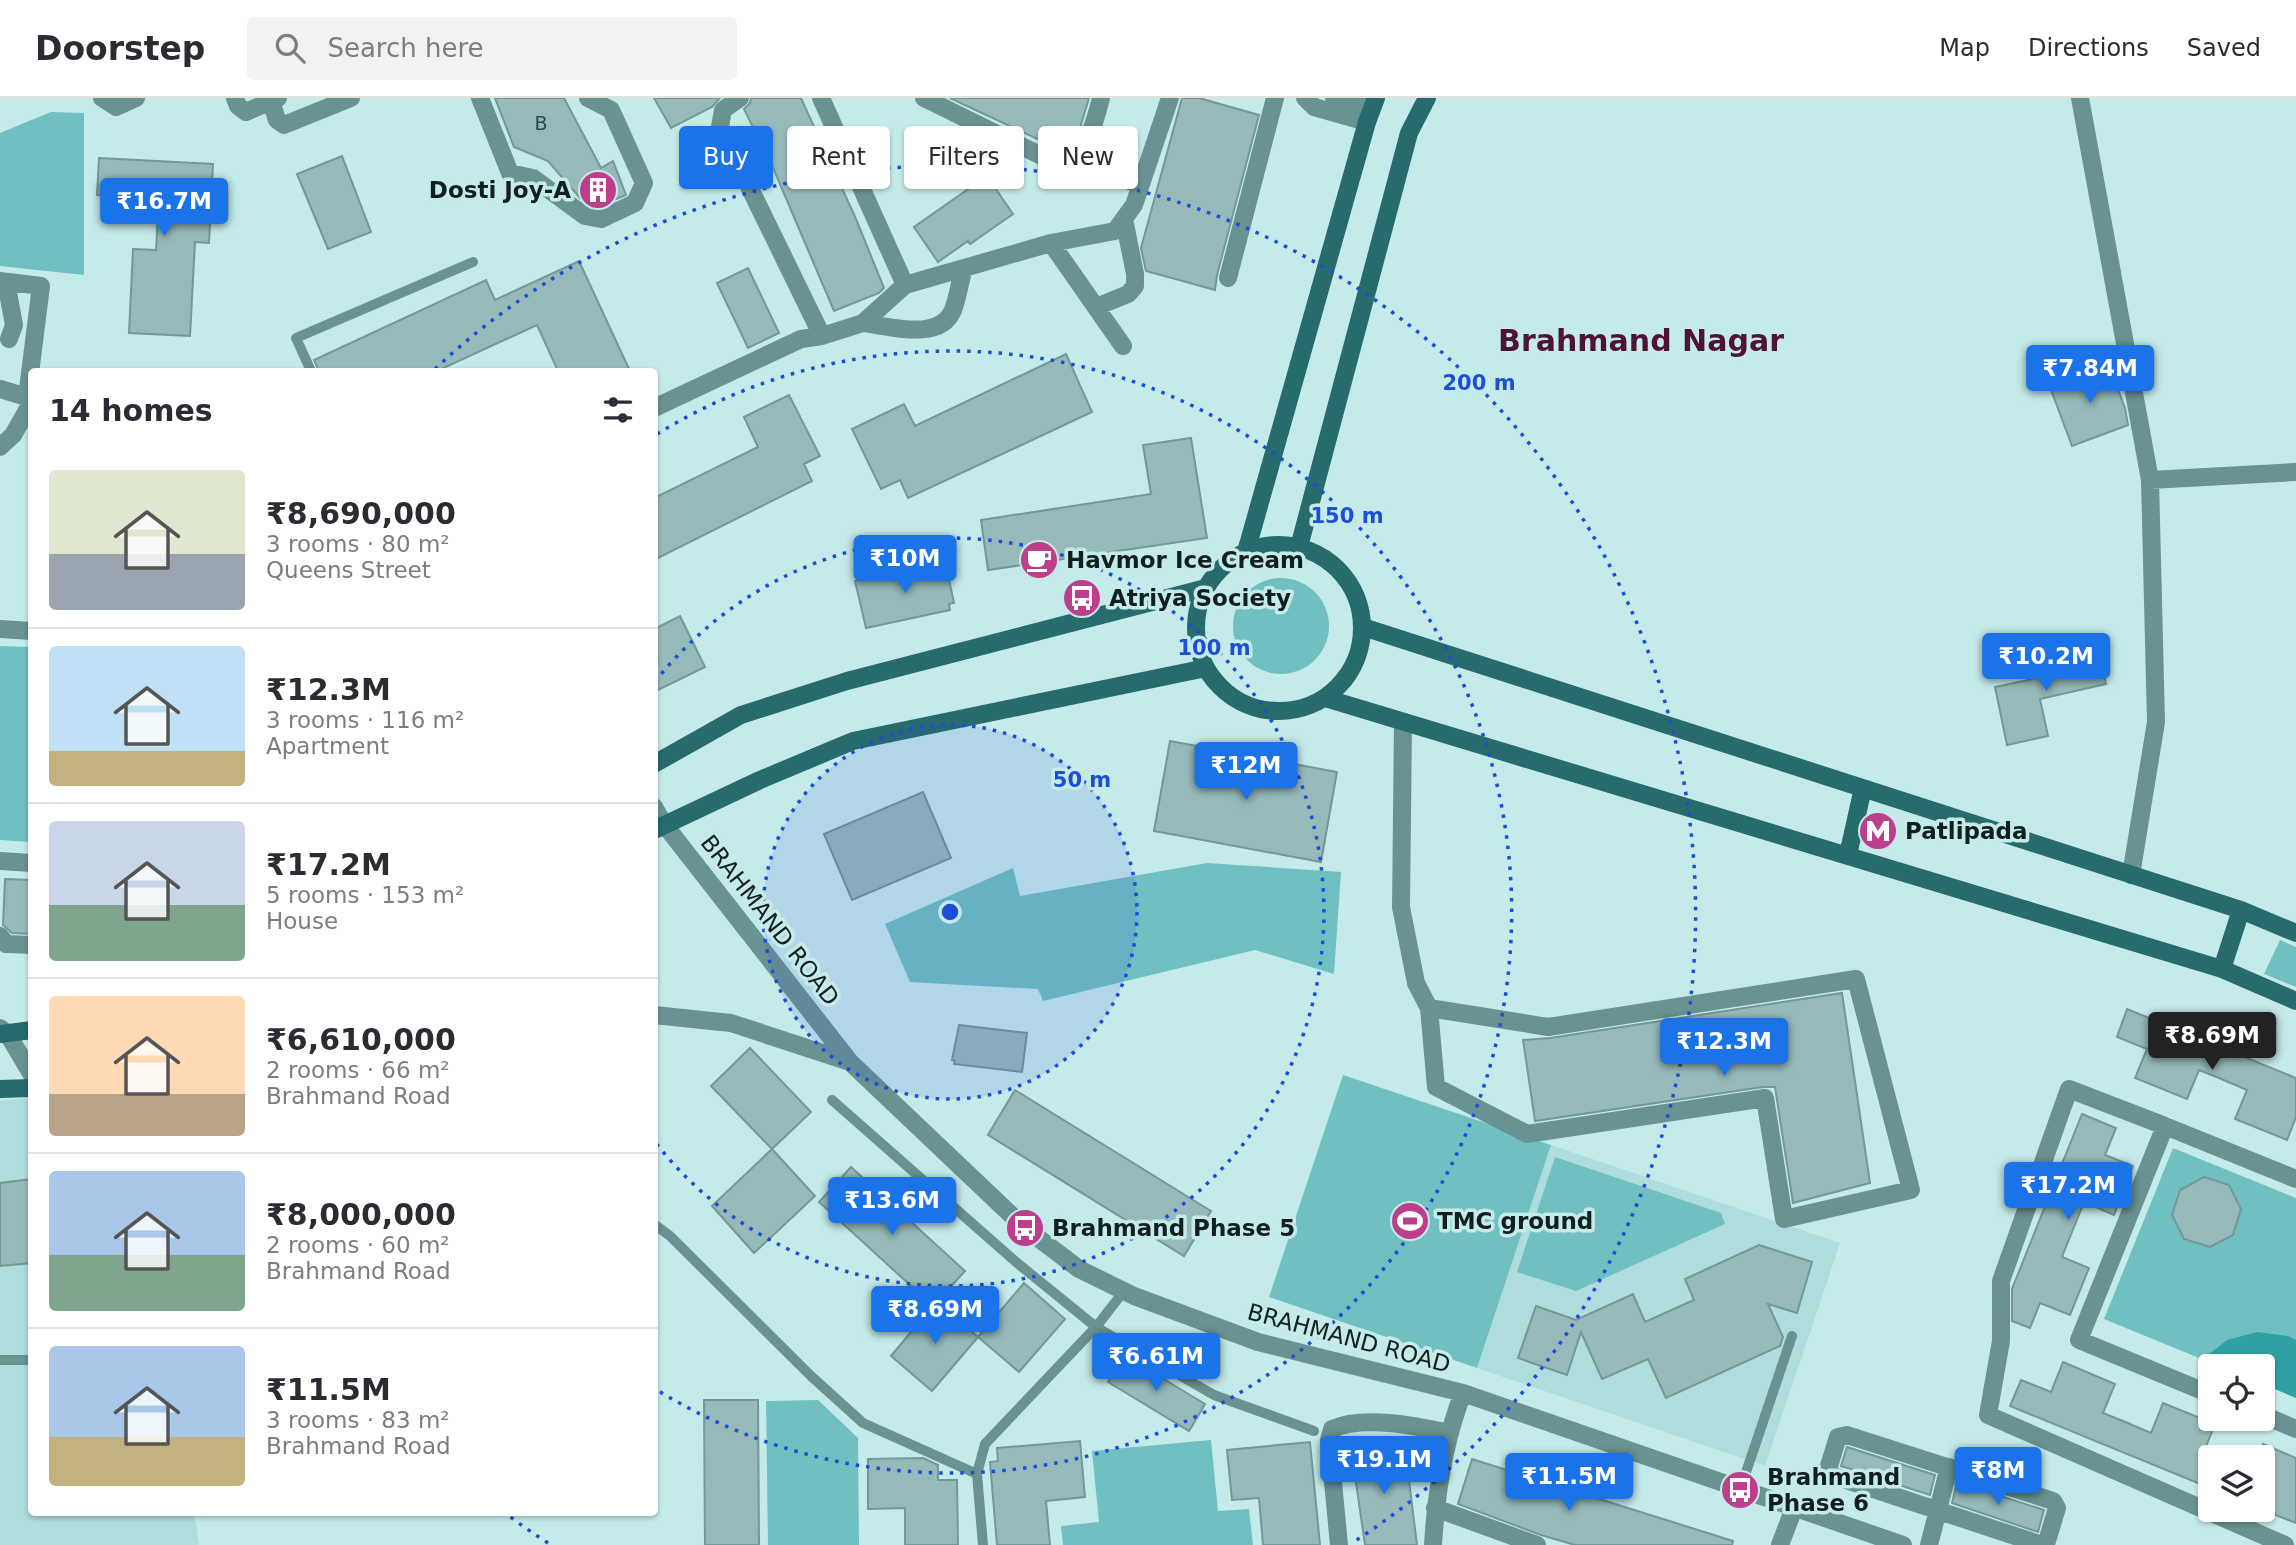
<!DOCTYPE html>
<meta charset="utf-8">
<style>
body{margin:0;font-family:"DejaVu Sans",sans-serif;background:#f2f2f3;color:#2b2b33;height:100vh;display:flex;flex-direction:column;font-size:26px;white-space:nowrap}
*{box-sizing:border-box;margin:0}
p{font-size:23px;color:#7c7c81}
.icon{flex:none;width:38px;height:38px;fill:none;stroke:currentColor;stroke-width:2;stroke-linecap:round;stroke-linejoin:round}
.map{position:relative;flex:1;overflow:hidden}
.drawer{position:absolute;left:28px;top:270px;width:630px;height:1148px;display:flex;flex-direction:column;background:#fff;border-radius:7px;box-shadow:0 2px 5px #0004}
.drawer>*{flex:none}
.banner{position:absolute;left:679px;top:28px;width:665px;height:63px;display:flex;gap:14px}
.tools{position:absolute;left:2198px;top:1256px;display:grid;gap:14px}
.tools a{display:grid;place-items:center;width:77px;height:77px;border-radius:7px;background:#fff;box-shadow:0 2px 5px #0004;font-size:35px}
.price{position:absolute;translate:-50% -60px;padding:0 16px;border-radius:7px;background:#1a73e8;color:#fff;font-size:23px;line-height:46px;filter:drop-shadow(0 2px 4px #0008)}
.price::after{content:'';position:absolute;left:50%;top:42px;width:21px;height:16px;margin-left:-10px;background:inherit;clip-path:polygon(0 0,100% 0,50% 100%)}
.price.active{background:#222;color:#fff}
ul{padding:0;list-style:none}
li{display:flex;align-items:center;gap:21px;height:175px;padding:0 21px}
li+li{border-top:2px solid #e1e1e2}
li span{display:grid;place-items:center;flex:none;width:196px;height:140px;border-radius:7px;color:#555}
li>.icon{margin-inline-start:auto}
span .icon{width:84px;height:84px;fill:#fffc;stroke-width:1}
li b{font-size:30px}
h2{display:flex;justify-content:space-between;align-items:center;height:84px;padding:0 21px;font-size:30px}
.chip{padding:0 24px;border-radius:7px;background:#fff;box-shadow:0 2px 5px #0004;font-size:24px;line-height:63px}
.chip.active{background:#1a73e8;color:#fff}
header{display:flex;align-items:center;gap:42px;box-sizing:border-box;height:98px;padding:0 35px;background:#fff;border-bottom:2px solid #e1e1e2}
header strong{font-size:33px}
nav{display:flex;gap:38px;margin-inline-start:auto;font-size:24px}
.search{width:490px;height:63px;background:#f2f2f3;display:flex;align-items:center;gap:18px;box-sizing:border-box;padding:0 24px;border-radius:7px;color:#7c7c81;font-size:26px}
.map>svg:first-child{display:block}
.built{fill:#afdcdd}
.green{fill:#70c0c1}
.water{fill:#2da1a3}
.building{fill:#96baba;stroke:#749797;stroke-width:2}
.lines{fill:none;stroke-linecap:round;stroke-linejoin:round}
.lane{stroke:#699292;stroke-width:10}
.street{stroke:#699292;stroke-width:18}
.secondary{stroke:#276b6c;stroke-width:18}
.ring{fill:none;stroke:#1d4ed8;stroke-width:3.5;stroke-dasharray:3.5 7}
.labels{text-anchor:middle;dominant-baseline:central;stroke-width:7;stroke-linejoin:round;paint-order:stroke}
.number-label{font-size:19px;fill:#324646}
.poi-label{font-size:23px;font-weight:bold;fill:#111f1f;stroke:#c5eaea;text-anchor:start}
.street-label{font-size:23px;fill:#111f1f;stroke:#c5eaea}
.district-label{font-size:30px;font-weight:bold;fill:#501338;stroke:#c5eaea}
.centre{fill:#1d4ed8;stroke:#c5eaea;stroke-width:3.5}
.ring-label{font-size:21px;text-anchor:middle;font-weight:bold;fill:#1d4ed8;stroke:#c5eaea;stroke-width:7;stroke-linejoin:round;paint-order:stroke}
</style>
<header>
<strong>Doorstep</strong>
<div class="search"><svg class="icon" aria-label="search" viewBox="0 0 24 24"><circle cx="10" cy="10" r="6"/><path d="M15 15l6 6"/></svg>Search here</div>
<nav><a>Map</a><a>Directions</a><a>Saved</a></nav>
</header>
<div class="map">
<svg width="2296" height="1447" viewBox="0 0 2296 1447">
<rect width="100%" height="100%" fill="#c5eaea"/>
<path class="built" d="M 31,1000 L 32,1414 L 194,1414 L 199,1447 L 0,1447 L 0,1003 Z
M 1551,1047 L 1840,1145 L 1765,1368 L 1477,1270 Z"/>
<path class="green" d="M 51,14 L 84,15 L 84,177 L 0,168 L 0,35 Z
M1233 528a48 48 0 1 1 96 0a48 48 0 1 1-96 0Z
M 0,548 L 31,549 L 31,744 L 0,742 Z
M 1207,765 L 1341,774 L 1334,876 L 1255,852 L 1043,903 L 1038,891 L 910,884 L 885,826 L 1013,770 L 1020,798 Z
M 2280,842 L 2296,849 L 2296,889 L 2264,876 Z
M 1343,977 L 1551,1047 L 1477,1270 L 1269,1199 Z
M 2173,1050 L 2296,1100 L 2296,1300 L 2263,1286 L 2263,1269 L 2221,1269 L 2104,1221 Z
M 1555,1059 L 1721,1115 L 1725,1126 L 1576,1193 L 1517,1174 Z
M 818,1302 L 858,1340 L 859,1447 L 768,1447 L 766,1303 Z
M 1211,1342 L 1218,1413 L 1249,1411 L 1253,1447 L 1063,1447 L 1061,1428 L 1099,1424 L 1092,1353 Z"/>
<path class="water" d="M 2257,1234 L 2288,1238 L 2296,1242 L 2296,1300 L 2263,1286 L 2263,1269 L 2221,1269 L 2203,1261 L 2227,1242 Z"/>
<path class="building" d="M 495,0 L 564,0 L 601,70 L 613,63 L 626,97 L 616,101 L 588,106 L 580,100 L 548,63 L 514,49 Z
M 654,0 L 720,0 L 712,9 L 671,30 Z
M 751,0 L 801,0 L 856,121 L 884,190 L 879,195 L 834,213 L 774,72 L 744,11 L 750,5 Z
M 950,0 L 1089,0 L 1080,30 L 1065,54 Z
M 1182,0 L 1199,0 L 1259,17 L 1217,177 L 1215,192 L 1146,173 L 1141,150 Z
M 342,58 L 371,134 L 328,151 L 297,76 Z
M 99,60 L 213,66 L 209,145 L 195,144 L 190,238 L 129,235 L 133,151 L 156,152 L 159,100 L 97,97 Z
M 987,78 L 1013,116 L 970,146 L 968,143 L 938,164 L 914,129 Z
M 579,163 L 630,273 L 558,273 L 537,227 L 437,273 L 319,273 L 314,262 L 486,182 L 495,202 Z
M 748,170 L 779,235 L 748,250 L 717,185 Z
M 1066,256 L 1092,314 L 908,400 L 900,382 L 881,391 L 852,331 L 904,306 L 915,328 Z
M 2109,267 L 2125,310 L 2128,327 L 2072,348 L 2050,289 Z
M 789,297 L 820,358 L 804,366 L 812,383 L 654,462 L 654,400 L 758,349 L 744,319 Z
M 1191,340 L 1207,440 L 988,472 L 981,422 L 1151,396 L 1143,347 Z
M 945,463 L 954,505 L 949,506 L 950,512 L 866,530 L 855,483 Z
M 680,518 L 705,569 L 654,594 L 654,531 Z
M 2097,547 L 2106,586 L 2040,601 L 2048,638 L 2007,647 L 1995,589 L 2057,576 L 2053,557 Z
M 1170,643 L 1337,674 L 1321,764 L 1154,733 Z
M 923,694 L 951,760 L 852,802 L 824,736 Z
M 5,781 L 32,782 L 32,836 L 12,835 L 3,827 Z
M 1842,895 L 1870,1085 L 1793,1105 L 1775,989 L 1763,989 L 1535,1023 L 1523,942 L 1550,940 Z
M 2127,911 L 2296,980 L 2296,1019 L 2287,1042 L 2235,1021 L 2247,992 L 2219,980 L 2199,972 L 2187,1001 L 2135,980 L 2147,951 L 2117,939 Z
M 959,927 L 1027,935 L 1022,974 L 954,966 L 955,963 L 952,962 Z
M 750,950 L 811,1014 L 772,1051 L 711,988 Z
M 1015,992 L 1211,1113 L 1184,1158 L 988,1037 Z
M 2082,1016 L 2116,1030 L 2105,1057 L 2133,1068 L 2114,1117 L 2084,1104 L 2062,1159 L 2089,1170 L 2070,1217 L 2040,1205 L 2030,1230 L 2012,1223 L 2012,1191 Z
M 772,1051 L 815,1098 L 754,1155 L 712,1108 Z
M 851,1069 L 965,1173 L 933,1208 L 819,1104 Z
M 2204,1079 L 2229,1087 L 2241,1111 L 2233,1137 L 2210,1149 L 2184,1141 L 2172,1117 L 2180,1092 Z
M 32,1081 L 32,1165 L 0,1168 L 0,1085 Z
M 1759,1147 L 1812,1164 L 1797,1215 L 1768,1206 L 1783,1239 L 1780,1248 L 1666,1300 L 1648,1261 L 1602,1281 L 1581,1234 L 1567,1277 L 1518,1260 L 1536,1208 L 1576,1222 L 1633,1196 L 1645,1224 L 1694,1202 L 1685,1181 Z
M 1024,1185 L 1065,1221 L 1019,1274 L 978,1239 Z
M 937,1203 L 978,1239 L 932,1293 L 891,1258 Z
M 1124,1257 L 1205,1306 L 1189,1333 L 1108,1284 Z
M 2063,1264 L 2115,1286 L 2103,1315 L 2123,1323 L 2151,1335 L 2163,1305 L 2215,1326 L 2203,1356 L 2210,1359 L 2210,1390 L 2010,1308 L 2021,1282 L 2051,1294 Z
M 704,1302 L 758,1302 L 759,1447 L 705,1447 Z
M 1080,1343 L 1085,1399 L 1046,1403 L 1050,1447 L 997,1447 L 990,1364 L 998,1363 L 997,1350 Z
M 1310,1344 L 1320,1447 L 1263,1447 L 1259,1400 L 1232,1402 L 1227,1352 Z
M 2263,1346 L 2296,1360 L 2296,1425 L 2263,1412 Z
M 1847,1349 L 1935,1377 L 1930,1397 L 1841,1368 Z
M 1351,1350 L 1405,1350 L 1417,1447 L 1365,1447 Z
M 923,1360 L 938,1367 L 938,1382 L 957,1382 L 958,1447 L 905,1447 L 905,1410 L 868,1411 L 868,1361 Z
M 1472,1361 L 1733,1443 L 1732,1447 L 1575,1447 L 1541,1437 L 1458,1406 Z
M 1957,1384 L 2044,1412 L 2038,1434 L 1952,1405 Z"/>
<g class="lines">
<path class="lane" d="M 311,273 L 296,240 L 473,164
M 832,1002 L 1016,1164 L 1096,1229 L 1214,1297 L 1314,1333
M 654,1126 L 670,1138 L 811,1278 L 863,1325 L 977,1376
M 0,1262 L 32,1262
M 1740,1392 L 1792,1238
M 983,1447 L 977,1376 L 985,1346 L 1096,1229 L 1124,1193"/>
<path class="street" d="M 102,0 L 116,9 L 136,0
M 235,0 L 238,8 L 246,14 L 278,0
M 480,0 L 510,75 L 533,80 L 585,118 L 601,121 L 635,105 L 644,85 L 611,12 L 588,0
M 740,0 L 723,12 L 720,29 L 822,238
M 821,0 L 905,187
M 924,0 L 1064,69 C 1086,57 1095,24 1101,0
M 1305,0 L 1314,9 L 1367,24
M 1334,0 L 1371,9
M 2080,0 L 2150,382 L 2156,624 L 2131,777
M 271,3 L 277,22 L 284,27 L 351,0
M 1051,145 L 1123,248
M 1228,180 L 1275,0
M 0,183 L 41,188 L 27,299 L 29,309 L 13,337 L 0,349
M 6,184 L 14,227 L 9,241
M 1096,209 L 1128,196 L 1135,188 L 1135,176 L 1124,121
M 863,225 C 890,228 940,244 953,212 C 958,199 960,183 964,170
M 0,291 L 27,299
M 654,310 L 801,241 L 822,238 L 863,225 L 905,187 L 1051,145 L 1115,133 L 1134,107 L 1170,0
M 2150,382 L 2296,374
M 0,531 L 32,533
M 1403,624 L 1401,809 L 1416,885 L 1429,910 L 1436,989 L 1527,1036 L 1765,1000 L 1784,1121 L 1911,1092 L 1856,881 L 1548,929 L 1429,910
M 654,709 L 664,726 L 850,964 L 1025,1130 L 1079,1171 L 1134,1198 L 1258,1244 L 1463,1295 L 1903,1447
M 0,763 L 32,765
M 0,838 L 6,846 L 32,847
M 654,917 L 731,925 L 850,964
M 0,930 L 7,935 L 32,977
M 2165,1028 L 2069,991 L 2001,1183 L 2001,1243 L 1988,1317 L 2285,1447
M 2210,1296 L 2079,1242 L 2165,1028 L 2296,1081
M 2263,1317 L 2296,1331
M 1847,1337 L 2053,1403 L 2057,1410 L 2047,1443 L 2039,1446 L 1831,1377 L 1828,1371 L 1838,1339 Z
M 1435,1410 L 1537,1447
M 1339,1447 L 1329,1342 L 1332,1331 C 1364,1317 1416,1328 1450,1335
M 1433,1447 C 1436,1396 1444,1343 1463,1295
M 1780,1447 L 1794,1410
M 1929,1447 L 1949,1369"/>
<path class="secondary" d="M1196 530a83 83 0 1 1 166 0a83 83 0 1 1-166 0Z
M 1299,449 L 1409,35 L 1427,0
M 1246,454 L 1367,24 L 1376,0
M 1363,529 L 2241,812 L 2296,835
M 1325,600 L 2222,871 L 2296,903
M 654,666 L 741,617 L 847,583 L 1206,490
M 654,732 L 760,682 L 853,643 L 1206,570
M 1848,757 L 1863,690
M 2222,871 L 2241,812
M 0,936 L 32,932
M 0,991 L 32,990"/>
</g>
<circle cx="950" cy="814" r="187" fill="#1d4ed8" fill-opacity=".12"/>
<g class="ring">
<circle cx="950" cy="814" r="187"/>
<path d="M655 584A374 374 0 1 1 655 1044"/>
<path d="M657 336A561 561 0 1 1 657 1292"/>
<path d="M548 1445A748 748 0 0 1 505 1415M435 271A748 748 0 1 1 1352 1445"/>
</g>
<defs>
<symbol id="building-disc" viewBox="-11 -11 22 22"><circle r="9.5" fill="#bd3e8b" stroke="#c5eaea"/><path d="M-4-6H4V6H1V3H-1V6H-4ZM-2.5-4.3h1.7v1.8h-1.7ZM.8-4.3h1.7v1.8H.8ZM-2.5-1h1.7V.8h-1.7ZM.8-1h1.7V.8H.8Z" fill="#fff"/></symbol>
<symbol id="cafe-disc" viewBox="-11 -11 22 22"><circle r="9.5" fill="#bd3e8b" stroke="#c5eaea"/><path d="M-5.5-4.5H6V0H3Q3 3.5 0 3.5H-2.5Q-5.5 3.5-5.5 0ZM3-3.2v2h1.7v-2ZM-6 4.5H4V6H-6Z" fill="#fff"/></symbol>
<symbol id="bus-disc" viewBox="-11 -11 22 22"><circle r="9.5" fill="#bd3e8b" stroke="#c5eaea"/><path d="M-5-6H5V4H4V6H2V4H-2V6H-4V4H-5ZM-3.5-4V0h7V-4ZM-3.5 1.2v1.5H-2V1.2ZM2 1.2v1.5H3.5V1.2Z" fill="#fff"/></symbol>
<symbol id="metro-disc" viewBox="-11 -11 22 22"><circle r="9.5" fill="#bd3e8b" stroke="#c5eaea"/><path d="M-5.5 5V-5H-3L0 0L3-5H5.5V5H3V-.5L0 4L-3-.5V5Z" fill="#fff"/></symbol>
<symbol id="stadium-disc" viewBox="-11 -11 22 22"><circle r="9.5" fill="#bd3e8b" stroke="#c5eaea"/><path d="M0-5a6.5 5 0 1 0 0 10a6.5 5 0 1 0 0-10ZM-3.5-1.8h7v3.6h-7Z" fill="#fff"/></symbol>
</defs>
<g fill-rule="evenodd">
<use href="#building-disc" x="576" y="70" width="44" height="44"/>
<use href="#cafe-disc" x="1017" y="440" width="44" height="44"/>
<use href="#bus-disc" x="1060" y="478" width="44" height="44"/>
<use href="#metro-disc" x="1856" y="711" width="44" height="44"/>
<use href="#stadium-disc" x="1388" y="1101" width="44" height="44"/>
<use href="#bus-disc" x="1003" y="1108" width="44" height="44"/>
<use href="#bus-disc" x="1718" y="1370" width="44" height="44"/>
</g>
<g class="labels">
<g class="number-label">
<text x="541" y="25">B</text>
</g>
<g class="poi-label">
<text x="571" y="92" text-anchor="end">Dosti Joy-A</text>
<text x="1066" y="462">Havmor Ice Cream</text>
<text x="1109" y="500">Atriya Society</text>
<text x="1905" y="733">Patlipada</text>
<text x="1437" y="1123">TMC ground</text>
<text x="1052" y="1130">Brahmand Phase 5</text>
<text x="1767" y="1379">Brahmand<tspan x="1767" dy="26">Phase 6</tspan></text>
</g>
<g class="street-label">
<text transform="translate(770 822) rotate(52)">BRAHMAND ROAD</text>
<text transform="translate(1349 1240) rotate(15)">BRAHMAND ROAD</text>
</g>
<g class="district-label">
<text x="1641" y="242">Brahmand Nagar</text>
</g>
</g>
<circle cx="950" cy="814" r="10" class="centre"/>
<g class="ring-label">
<text x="1479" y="292">200 m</text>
<text x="1347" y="425">150 m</text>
<text x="1214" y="557">100 m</text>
<text x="1082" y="689">50 m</text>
</g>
</svg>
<div class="tools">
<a><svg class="icon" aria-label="locate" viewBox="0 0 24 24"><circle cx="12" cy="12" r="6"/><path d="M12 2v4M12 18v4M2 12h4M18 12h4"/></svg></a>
<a><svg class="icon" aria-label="layers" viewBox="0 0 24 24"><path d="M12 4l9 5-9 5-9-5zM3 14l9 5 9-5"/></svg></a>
</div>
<b class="price" style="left:164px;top:140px">₹16.7M</b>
<b class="price" style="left:2090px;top:307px">₹7.84M</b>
<b class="price" style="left:905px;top:497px">₹10M</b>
<b class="price" style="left:2046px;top:595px">₹10.2M</b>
<b class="price" style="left:1246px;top:704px">₹12M</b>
<b class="price active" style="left:2212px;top:974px">₹8.69M</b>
<b class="price" style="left:1724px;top:980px">₹12.3M</b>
<b class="price" style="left:2068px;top:1124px">₹17.2M</b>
<b class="price" style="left:892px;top:1139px">₹13.6M</b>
<b class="price" style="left:935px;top:1248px">₹8.69M</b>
<b class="price" style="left:1156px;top:1295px">₹6.61M</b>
<b class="price" style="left:1384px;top:1398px">₹19.1M</b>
<b class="price" style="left:1998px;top:1409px">₹8M</b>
<b class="price" style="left:1569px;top:1415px">₹11.5M</b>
<div class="banner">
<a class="chip active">Buy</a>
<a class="chip">Rent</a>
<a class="chip">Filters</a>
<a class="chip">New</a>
</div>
<section class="drawer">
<h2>14 homes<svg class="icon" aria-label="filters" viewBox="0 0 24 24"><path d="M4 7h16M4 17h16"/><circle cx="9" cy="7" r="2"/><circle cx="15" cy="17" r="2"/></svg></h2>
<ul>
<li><span style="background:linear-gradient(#dfe7d0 60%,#9aa5b1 0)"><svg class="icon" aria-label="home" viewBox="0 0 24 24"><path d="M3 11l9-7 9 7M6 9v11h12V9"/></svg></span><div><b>₹8,690,000</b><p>3 rooms · 80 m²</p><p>Queens Street</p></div></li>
<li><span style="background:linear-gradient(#bfe0f5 75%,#c2b280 0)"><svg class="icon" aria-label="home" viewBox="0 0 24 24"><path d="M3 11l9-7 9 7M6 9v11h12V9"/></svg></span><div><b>₹12.3M</b><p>3 rooms · 116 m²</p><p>Apartment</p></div></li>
<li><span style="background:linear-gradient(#c9d6e8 60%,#7fa58c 0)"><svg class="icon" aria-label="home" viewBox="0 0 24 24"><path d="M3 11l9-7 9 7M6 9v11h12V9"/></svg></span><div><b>₹17.2M</b><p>5 rooms · 153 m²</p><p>House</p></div></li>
<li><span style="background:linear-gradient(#ffd9b3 70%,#b9a48a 0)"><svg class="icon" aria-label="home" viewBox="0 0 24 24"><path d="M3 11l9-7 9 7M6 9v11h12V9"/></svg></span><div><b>₹6,610,000</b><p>2 rooms · 66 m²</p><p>Brahmand Road</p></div></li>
<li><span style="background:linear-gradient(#a9c7e8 60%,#7fa58c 0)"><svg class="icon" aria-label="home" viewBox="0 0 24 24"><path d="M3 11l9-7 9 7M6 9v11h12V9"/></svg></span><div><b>₹8,000,000</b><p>2 rooms · 60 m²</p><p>Brahmand Road</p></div></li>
<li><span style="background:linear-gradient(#a9c7e8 65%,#c2b280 0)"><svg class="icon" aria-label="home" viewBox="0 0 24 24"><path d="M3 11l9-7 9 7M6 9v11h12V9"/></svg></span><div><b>₹11.5M</b><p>3 rooms · 83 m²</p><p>Brahmand Road</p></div></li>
</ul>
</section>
</div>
